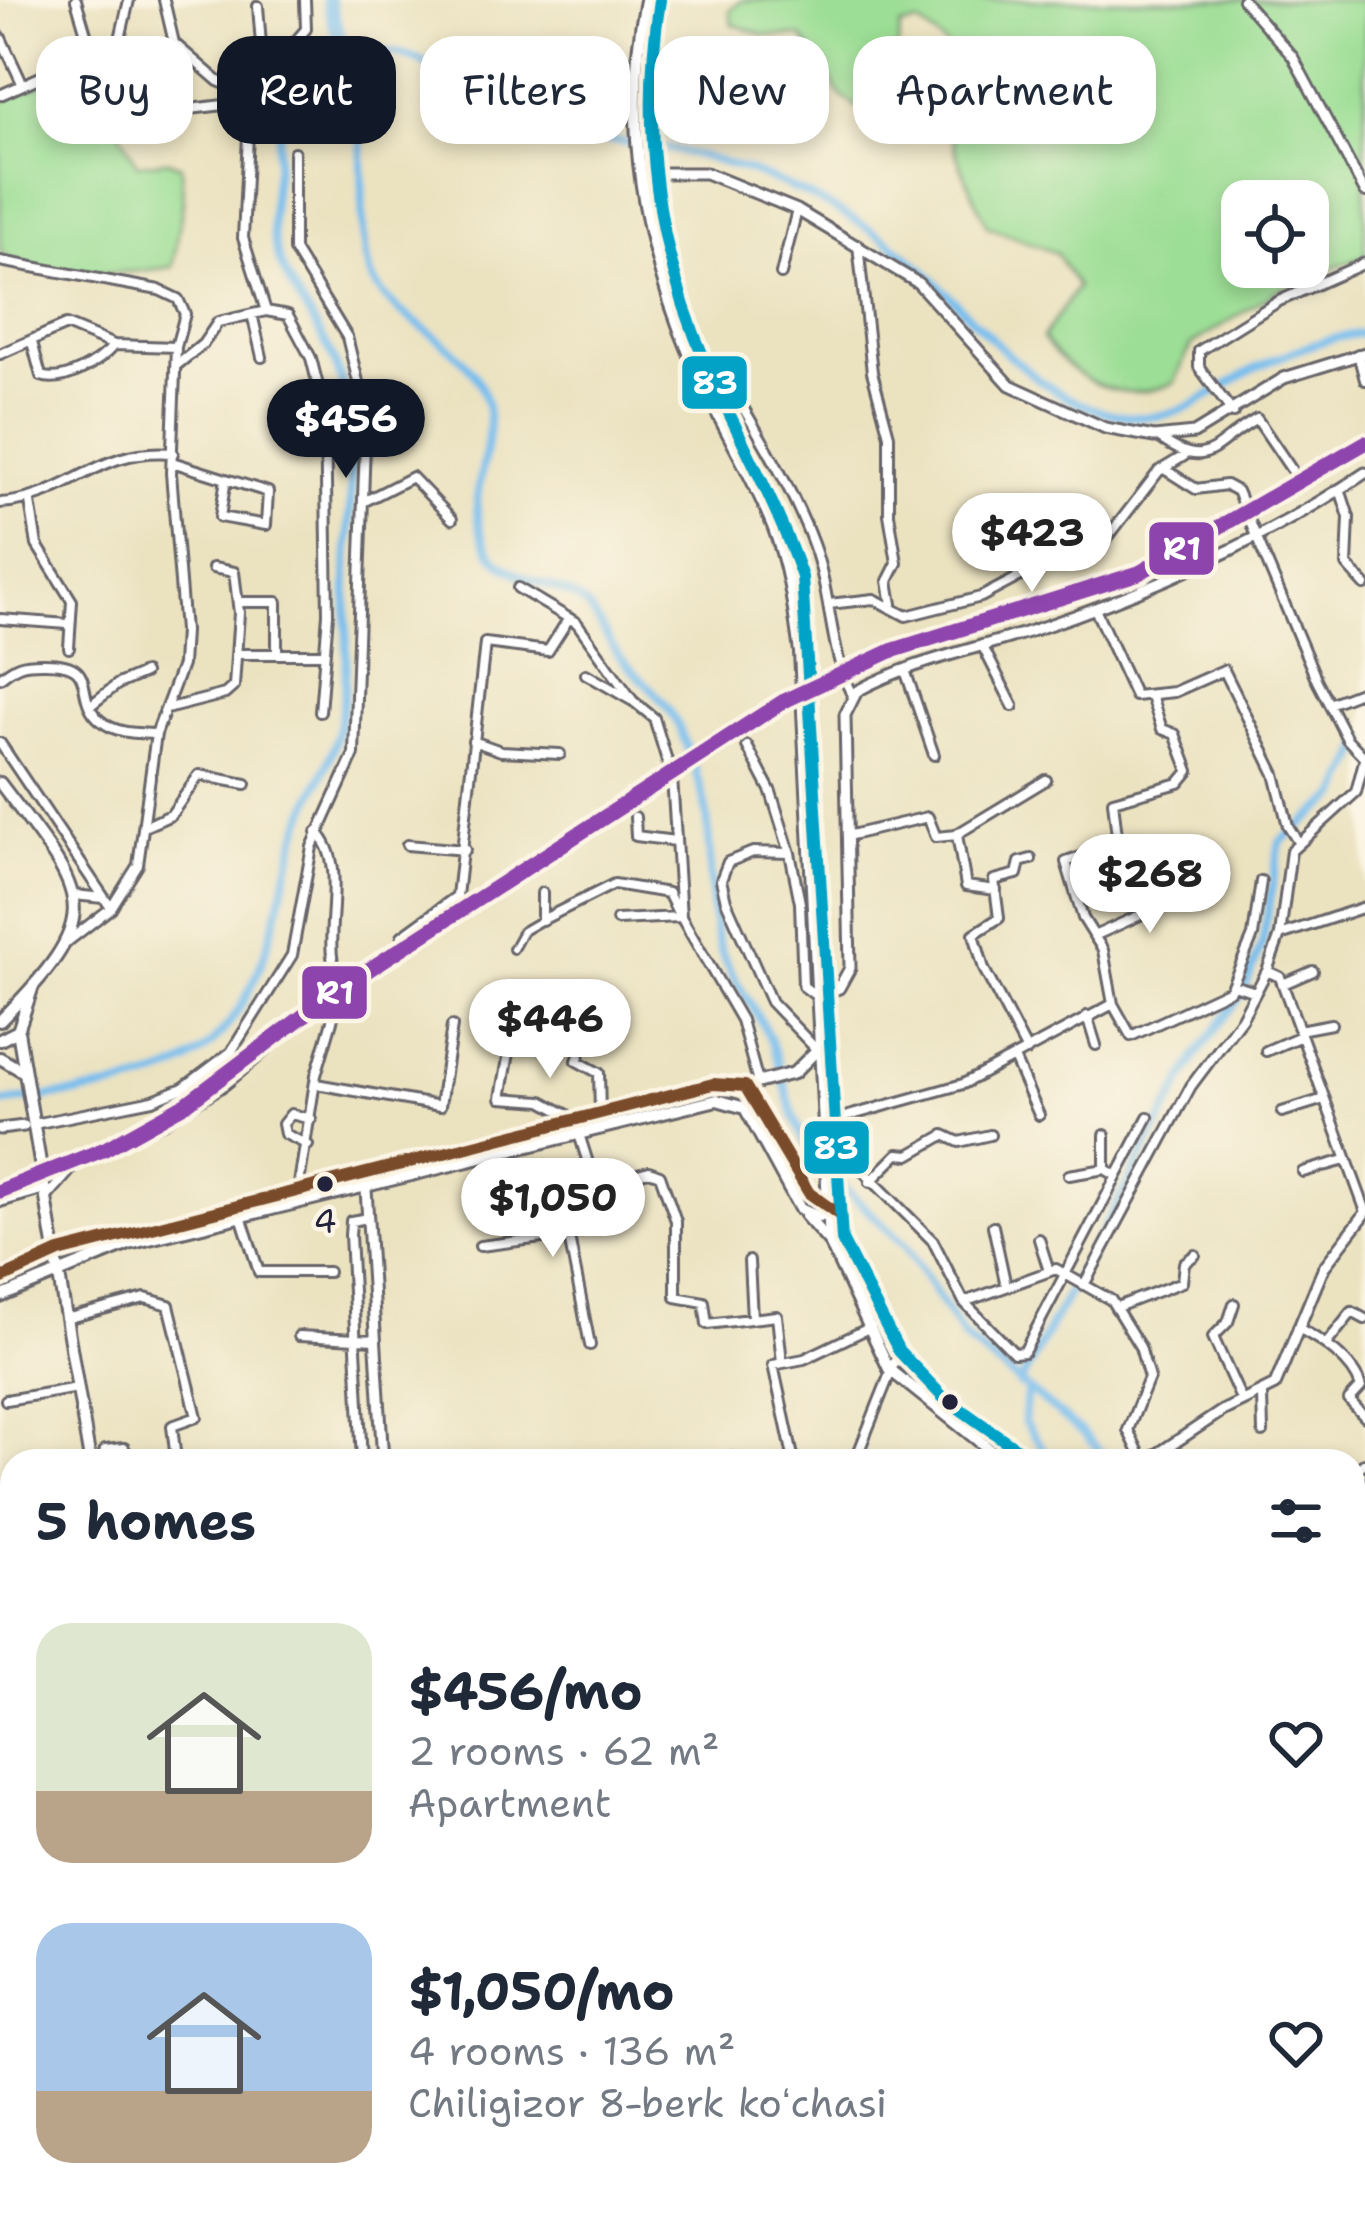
<!DOCTYPE html>
<meta charset="utf-8">
<style>
body{margin:0;font-family:"Shantell Sans",sans-serif;background:#f2f2f3;color:#1f2937;height:100vh;display:flex;flex-direction:column;font-size:45px;white-space:nowrap}
*{box-sizing:border-box;margin:0}
p{font-size:39px;color:#747a83}
.icon{flex:none;width:66px;height:66px;fill:none;stroke:currentColor;stroke-width:2;stroke-linecap:round;stroke-linejoin:round}
.map{position:relative;flex:1;overflow:hidden}
.details{position:absolute;left:0px;top:1449px;width:1365px;height:768px;display:flex;flex-direction:column;background:#fff;border-radius:36px 36px 0 0;box-shadow:0 6px 18px #0003}
.details>*{flex:none}
.guide{position:absolute;left:36px;top:36px;width:1293px;height:108px;display:flex;gap:24px}
.fabs{position:absolute;left:1221px;top:180px;display:grid;gap:24px}
.fabs a{display:grid;place-items:center;width:108px;height:108px;border-radius:24px;background:#fff;box-shadow:0 6px 18px #0003;font-size:60px}
.price{position:absolute;translate:-50% -102px;padding:0 27px;border-radius:42px;background:#fff;color:#222;font-size:39px;line-height:78px;filter:drop-shadow(0 3px 6px #0008)}
.price::after{content:'';position:absolute;left:50%;top:72px;width:36px;height:27px;margin-left:-18px;background:inherit;clip-path:polygon(0 0,100% 0,50% 100%)}
.price.selected{background:#111827;color:#fff}
ul{padding:0;list-style:none}
li{display:flex;align-items:center;gap:36px;height:300px;padding:0 36px}
li span{display:grid;place-items:center;flex:none;width:336px;height:240px;border-radius:36px;color:#555}
li>.icon{margin-inline-start:auto}
span .icon{width:144px;height:144px;fill:#fffc;stroke-width:1}
li b{font-size:51px}
h2{display:flex;justify-content:space-between;align-items:center;height:144px;padding:0 36px;font-size:51px}
.pill{padding:0 42px;border-radius:36px;background:#fff;box-shadow:0 6px 18px #0003;font-size:42px;line-height:108px}
.pill.selected{background:#111827;color:#fff}
.map>svg:first-child{display:block}
.green{fill:#9cde95;stroke:#5f8068;stroke-width:3;fill-rule:evenodd}
.lines{fill:none;stroke-linecap:round;stroke-linejoin:round}
.canal{stroke:#76bdee;stroke-width:8}
.river{stroke:#76bdee;stroke-width:14}
.pedestrian-casing{stroke:#68656a;stroke-width:12}
.minor-casing{stroke:#68656a;stroke-width:14}
.tertiary-casing{stroke:#68656a;stroke-width:15}
.secondary-casing{stroke:#68656a;stroke-width:16}
.primary-casing{stroke:#68656a;stroke-width:16}
.pedestrian{stroke:#fff;stroke-width:6}
.minor{stroke:#fff;stroke-width:8}
.tertiary{stroke:#fff;stroke-width:9}
.secondary{stroke:#fff;stroke-width:10}
.primary{stroke:#fff;stroke-width:10}
.bus-1-casing{stroke:#fcf5e5;stroke-width:21}
.bus-2-casing{stroke:#fcf5e5;stroke-width:21}
.bus-1{stroke:#7a4b2a;stroke-width:12}
.bus-2{stroke:#02a2c7;stroke-width:12}
.rail-1-casing{stroke:#fcf5e5;stroke-width:24}
.rail-1{stroke:#8e44ad;stroke-width:15}
.bus-dot{fill:#22223b;stroke:#fcf5e5;stroke-width:4.5}
.labels{text-anchor:middle;dominant-baseline:central;stroke-width:9;stroke-linejoin:round;paint-order:stroke}
.bus-label{font-size:33px;fill:#22223b;stroke:#fcf5e5}
.line-badge{stroke:#fcf5e5;stroke-width:4.5}
.badge-label{font-size:33px;text-anchor:middle;font-weight:bold;fill:#fff}
</style>
<div class="map">
<svg width="1365" height="2217" viewBox="0 0 1365 2217">
<rect width="100%" height="100%" fill="#fcf5e5"/>
<filter id="ink" filterUnits="userSpaceOnUse"><feTurbulence type="fractalNoise" baseFrequency=".00833" numOctaves="2"/><feDisplacementMap in="SourceGraphic" scale="24" xChannelSelector="R" yChannelSelector="G"/><feConvolveMatrix kernelMatrix="1 2 1 2 8 2 1 2 1" color-interpolation-filters="sRGB"/></filter>
<filter id="wash" filterUnits="userSpaceOnUse"><feTurbulence type="fractalNoise" baseFrequency=".004" numOctaves="4" result="noise"/><feDisplacementMap in="SourceGraphic" scale="48" xChannelSelector="R" yChannelSelector="G"/><feGaussianBlur stdDeviation="2.7" result="paint"/><feColorMatrix in="noise" values="0 0 0 0 0 0 0 0 0 0 0 0 0 0 0 0 0 1.4 0 .05"/><feComposite in="paint" operator="in"/></filter>
<g filter="url(#wash)">
<rect width="100%" height="100%" fill="#ebe2c0"/>
<path class="green" d="M 742,0 L 1365,0 L 1365,256 L 1280,289 L 1191,345 L 1174,383 C 1121,406 1075,382 1043,338 L 1077,287 L 1056,253 L 987,226 C 976,197 953,158 951,128 C 947,73 981,65 918,23 L 901,26 L 890,93 L 860,109 L 842,97 L 802,37 L 763,35 L 732,24 L 730,10 ZM 1242,201 L 1308,201 L 1308,267 L 1242,267 Z
M 85,65 L 137,164 L 168,161 L 181,166 L 183,202 L 173,267 C 121,274 46,282 0,252 L 0,102 Z
M 316,2205 L 397,2205 L 397,2217 L 317,2217 Z
M 912,2205 L 958,2205 L 963,2217 L 912,2217 Z"/>
<g class="lines">
<path class="canal" d="M 344,55 C 351,85 358,114 361,144 C 365,181 357,250 373,280 C 399,328 474,340 487,406 C 497,456 459,499 488,548 C 507,582 551,580 581,601 C 597,613 605,637 617,653 C 638,680 666,696 680,730 C 691,757 703,787 707,816 C 712,855 708,896 716,934 C 726,978 758,1006 773,1047 C 790,1091 791,1136 826,1170
M 0,1103 C 64,1092 161,1093 210,1045 C 268,989 276,906 298,833 C 309,797 330,767 338,731 C 350,680 346,624 347,572 C 349,512 357,447 343,388 C 330,332 286,295 275,246 C 269,218 274,189 277,161 C 279,136 280,111 292,89 C 314,49 387,41 425,63 C 451,79 458,107 488,119 C 538,138 592,138 645,145 C 728,157 813,191 883,238 C 967,294 1027,413 1138,417 C 1188,419 1218,386 1260,366 C 1291,351 1330,337 1365,333
M 837,1181 L 904,1245 L 965,1339 L 1083,1433 L 1109,1461
M 1019,1385 L 1196,1056 L 1244,991 L 1262,944 L 1280,842 L 1339,795 L 1365,739
M 1027,1390 L 1024,1422 L 1052,1461
M 1353,1754 L 1365,1772
M 0,1942 L 12,1938"/>
<path class="river" d="M 328,0 L 344,55"/>
</g>
</g>
<g filter="url(#ink)">
<g class="lines">
<defs>
<path id="pedestrian" d="M 513,949 L 523,931 L 542,920"/>
<path id="minor" d="M 164,0 L 174,43 L 218,81 L 250,94
M 1243,0 L 1293,57 L 1365,192
M 258,6 L 263,71
M 0,36 L 23,85
M 92,54 L 120,39 L 129,0
M 87,59 L 103,91
M 0,95 L 92,54 L 76,0
M 123,100 L 173,111 L 249,102
M 858,245 L 872,372 L 889,435 L 889,514 L 897,563 L 888,581 L 892,604
M 0,261 L 159,290 L 178,299 L 185,314 L 176,347 L 171,473 L 184,631 L 182,665 L 156,734 L 138,865 L 111,908 L 67,942
M 781,274 L 797,210
M 266,311 L 288,315 L 311,358 L 325,413 L 328,614 L 320,712
M 252,314 L 262,357
M 32,342 L 41,376 C 63,384 99,363 114,345
M 0,354 L 66,325 L 114,345 L 176,347
M 1358,354 L 1365,380
M 177,365 L 203,344 L 218,322 L 266,311 L 243,238 L 250,94 L 306,29 L 305,0
M 709,371 L 721,370 C 753,425 791,484 813,544 C 832,595 829,650 852,695
M 1233,413 L 1199,367 L 1199,351 L 1279,301 L 1365,263
M 1158,437 C 1210,474 1211,444 1257,419 L 1291,469
M 172,462 L 226,479 L 220,517 L 266,525 L 268,492 L 226,479
M 1166,470 L 1196,489 L 1226,485 L 1237,491 L 1317,681 L 1347,739 L 1365,758
M 1340,489 L 1349,517 L 1347,565 L 1365,585
M 365,501 L 412,477 L 452,519
M 30,502 L 37,545 L 72,601 L 69,648
M 0,503 C 69,499 98,446 173,453
M 1060,503 L 1081,544
M 518,588 L 577,623 L 633,701 L 654,718 L 672,777 L 681,917 L 741,1020 L 758,1082
M 238,602 L 277,602 L 277,650
M 829,604 L 874,599 L 906,616 L 981,597 L 1081,544 L 1108,537 L 1159,471 L 1184,456
M 1095,609 L 1135,696 L 1174,692 L 1224,670 L 1275,774 L 1288,826 L 1298,842
M 0,619 L 68,624
M 982,645 L 1013,706
M 236,654 L 322,654
M 905,670 L 934,755
M 586,674 L 631,700
M 0,678 C 16,665 22,663 42,663 C 104,662 70,696 101,721 C 117,734 136,733 156,734
M 1151,696 L 1162,729 L 1175,734 L 1189,771 L 1179,783 L 1113,801 L 1118,845 L 1066,862 L 1083,918 L 1103,950 L 1113,1004 L 1131,1036 L 1230,990 L 1253,936 L 1261,881
M 1329,704 L 1365,690
M 91,705 L 118,684 L 144,673
M 166,709 L 225,694 L 234,686 L 239,613 L 234,572 L 213,568
M 473,741 L 501,751 L 560,754
M 0,743 L 111,908
M 747,746 L 771,792 L 790,853 L 753,852 L 728,862 L 721,880 L 726,901 L 771,1002 L 817,1050
M 635,817 L 636,836 L 675,841
M 146,826 L 171,815 L 199,775 L 246,784
M 957,834 L 1046,780
M 847,836 L 928,817 L 936,837 L 957,835 L 966,886 L 996,890
M 407,845 L 465,850
M 790,853 L 800,903 L 803,986 L 815,995
M 542,893 L 542,920 L 614,884 L 668,893 L 680,917
M 74,895 L 103,898
M 617,920 L 680,917
M 1280,935 L 1365,907
M 402,936 L 457,896 L 485,643 L 548,651 L 569,618
M 1094,936 L 1182,896
M 1267,971 L 1280,977 L 1365,1209
M 1283,984 L 1313,971
M 1233,985 L 1256,992
M 1087,1016 L 1096,1045
M 1299,1030 L 1331,1024
M 1027,1051 L 984,969 L 974,934 L 999,918 L 994,880 L 1017,874 L 1020,862 L 1031,859
M 1266,1051 L 1301,1036
M 509,1053 L 501,1098 L 542,1101 L 575,1119
M 580,1053 L 577,1061 L 599,1073 L 600,1113
M 1014,1058 L 1039,1115
M 316,1084 L 440,1106 L 452,1026
M 1282,1112 L 1324,1099
M 834,1120 L 963,1084 L 1113,1004
M 34,1124 L 153,1100 L 183,1088 L 231,1052 L 292,955 L 312,847 L 354,754 L 366,414 L 347,337 L 294,250 L 294,152
M 579,1134 L 595,1185
M 308,1145 L 285,1134 L 283,1124 L 291,1114 L 311,1119
M 835,1150 L 849,1157 L 933,1241 L 964,1302 L 1056,1269 L 1111,1300 L 1140,1347 L 1149,1378 L 1128,1430 L 1143,1461
M 1105,1169 L 1105,1135
M 1303,1172 L 1345,1160
M 1069,1175 L 1105,1169 L 1115,1175
M 870,1182 L 898,1154 L 909,1155 L 944,1135 L 959,1142 L 990,1135
M 595,1185 L 649,1171 L 660,1175 L 676,1221 L 676,1297 L 704,1302 L 707,1324 L 777,1316 L 782,1362
M 298,1190 L 316,1075 L 342,987 C 314,945 354,871 317,832
M 48,1196 L 75,1165 L 163,1123 L 226,1084 L 320,1005 L 499,888
M 0,1202 L 45,1189
M 241,1216 L 259,1272 L 328,1272
M 993,1226 L 1006,1286
M 1039,1239 L 1049,1271
M 480,1246 L 542,1238 L 568,1218
M 749,1261 L 752,1318
M 1084,1285 L 1191,1086 L 1242,1018 L 1267,971 L 1280,935 L 1291,851 L 1356,792 L 1365,757
M 964,1302 L 1014,1353 L 1024,1352 L 1148,1117
M 1234,1304 L 1228,1322 L 1213,1337 L 1242,1401
M 1117,1307 L 1182,1282 L 1184,1263 L 1195,1255
M 69,1318 L 145,1298 L 169,1305 L 197,1417 L 172,1426 L 176,1460 L 171,1461
M 1298,1328 C 1322,1340 1354,1362 1361,1387 L 1349,1400 L 1365,1417
M 299,1336 L 375,1340
M 1327,1343 L 1352,1312 L 1365,1319
M 590,1345 L 567,1227 L 574,1206 L 595,1196 L 595,1185
M 1262,1395 L 1263,1432
M 6,1400 L 78,1388
M 102,1461 L 105,1450 L 124,1448 L 130,1461
M 362,1461 L 350,1235 L 351,1221 L 368,1218
M 721,1461 L 726,1457 L 762,1461
M 794,1461 L 773,1365 L 804,1359 L 871,1327
M 855,1461 L 899,1351
M 1353,1472 L 1365,1463
M 1353,1473 L 1365,1487
M 1353,1516 L 1365,1509
M 0,1562 L 12,1563
M 1353,1572 L 1365,1584
M 0,1696 L 12,1686
M 0,1702 L 12,1718
M 0,1848 L 12,1842
M 0,1930 L 12,1927
M 0,1953 L 9,1951
M 301,2205 L 302,2217
M 415,2205 L 416,2217
M 1268,2205 L 1272,2217
M 1257,2217 L 1270,2211"/>
<path id="tertiary" d="M 651,173 L 706,173 L 797,210 L 918,283 L 1010,385 L 1105,428 L 1154,437 L 1194,433 L 1284,378 L 1365,353
M 821,995 L 839,988 L 850,968 L 845,715 L 857,691 C 914,660 979,649 1040,628 C 1154,589 1265,540 1365,473
M 0,1129 L 24,1126
M 365,1173 L 383,1461
M 1147,1461 L 1222,1411 L 1275,1385 L 1324,1267 L 1365,1214
M 1353,1720 L 1365,1730
M 1353,2110 L 1365,2141
M 160,2217 L 183,2205"/>
<path id="secondary" d="M 0,783 C 85,896 111,910 0,1021
M 32,989 L 18,1031 L 90,1461
M 0,1040 L 18,1031
M 0,1058 L 24,1072
M 745,1086 L 794,1073 L 817,1050
M 806,1216 L 830,1243
M 0,1279 L 59,1252 L 713,1084 L 745,1086 L 809,1193 L 835,1213
M 0,1297 L 129,1244 L 717,1100 L 745,1108 L 800,1209 L 816,1216 L 835,1215
M 198,2205 L 200,2217"/>
<path id="primary" d="M 646,0 C 621,121 644,248 692,360 C 716,417 750,469 773,526 C 789,567 794,609 800,652 L 830,1243 L 889,1369 L 1004,1461
M 660,0 C 640,126 656,251 708,368 C 739,438 777,504 802,577 L 842,1240 L 899,1351 L 943,1397 L 1034,1461
M 1353,1819 L 1365,1841
M 1353,1845 L 1359,1862 L 1353,1878
M 1353,1895 L 1365,1894
M 1353,1931 L 1365,1952
M 1353,1955 L 1365,1976
M 1353,2038 L 1365,2034
M 1353,2047 L 1365,2046
M 0,2126 L 12,2119
M 0,2143 L 12,2136
M 877,2205 L 877,2217
M 894,2217 L 894,2205"/>
</defs>
<use href="#pedestrian" class="pedestrian-casing"/>
<use href="#minor" class="minor-casing"/>
<use href="#tertiary" class="tertiary-casing"/>
<use href="#secondary" class="secondary-casing"/>
<use href="#primary" class="primary-casing"/>
<use href="#pedestrian" class="pedestrian"/>
<use href="#minor" class="minor"/>
<use href="#tertiary" class="tertiary"/>
<use href="#secondary" class="secondary"/>
<use href="#primary" class="primary"/>
<defs>
<path id="bus-1" d="M 0,1279 L 59,1252 L 713,1084 L 745,1086 L 809,1193 L 838,1214"/>
<path id="bus-2" d="M 660,0 C 640,126 656,251 708,368 C 739,438 777,504 802,577 L 842,1240 L 899,1351 L 943,1397 L 1034,1461"/>
</defs>
<use href="#bus-1" class="bus-1-casing"/>
<use href="#bus-2" class="bus-2-casing"/>
<use href="#bus-1" class="bus-1"/>
<use href="#bus-2" class="bus-2"/>
<defs>
<path id="rail-1" d="M 0,1191 L 105,1149 L 186,1104 L 342,987 L 784,701 L 891,651 L 1139,573 L 1365,443"/>
</defs>
<use href="#rail-1" class="rail-1-casing"/>
<use href="#rail-1" class="rail-1"/>
</g>
</g>
<g class="bus-dot">
<circle cx="325" cy="1184" r="10"/>
<circle cx="950" cy="1402" r="10"/>
</g>
<g class="labels">
<g class="bus-label">
<text x="325" y="1221">4</text>
</g>
</g>
<g class="line-badge">
<rect x="680" y="354" width="69" height="57" rx="12" fill="#02a2c7"/>
<rect x="1147" y="520" width="69" height="57" rx="12" fill="#8e44ad"/>
<rect x="300" y="964" width="69" height="57" rx="12" fill="#8e44ad"/>
<rect x="802" y="1119" width="69" height="57" rx="12" fill="#02a2c7"/>
</g>
<g class="badge-label">
<text x="715" y="394">83</text>
<text x="1182" y="560">R1</text>
<text x="335" y="1004">R1</text>
<text x="836" y="1159">83</text>
</g>
</svg>
<div class="fabs">
<a><svg class="icon" aria-label="locate" viewBox="0 0 24 24"><circle cx="12" cy="12" r="6"/><path d="M12 2v4M12 18v4M2 12h4M18 12h4"/></svg></a>
</div>
<b class="price selected" style="left:346px;top:481px">$456</b>
<b class="price" style="left:1032px;top:595px">$423</b>
<b class="price" style="left:1150px;top:936px">$268</b>
<b class="price" style="left:550px;top:1081px">$446</b>
<b class="price" style="left:553px;top:1260px">$1,050</b>
<div class="guide">
<a class="pill">Buy</a>
<a class="pill selected">Rent</a>
<a class="pill">Filters</a>
<a class="pill">New</a>
<a class="pill">Apartment</a>
</div>
<section class="details">
<h2>5 homes<svg class="icon" aria-label="filters" viewBox="0 0 24 24"><path d="M4 7h16M4 17h16"/><circle cx="9" cy="7" r="2"/><circle cx="15" cy="17" r="2"/></svg></h2>
<ul>
<li><span style="background:linear-gradient(#dfe7d0 70%,#b9a48a 0)"><svg class="icon" aria-label="home" viewBox="0 0 24 24"><path d="M3 11l9-7 9 7M6 9v11h12V9"/></svg></span><div><b>$456/mo</b><p>2 rooms · 62 m²</p><p>Apartment</p></div><svg class="icon" aria-label="heart" viewBox="0 0 24 24"><path d="M12 20l-8-8c-3-5 5-10 8-4 3-6 11-1 8 4z"/></svg></li>
<li><span style="background:linear-gradient(#a9c7e8 70%,#b9a48a 0)"><svg class="icon" aria-label="home" viewBox="0 0 24 24"><path d="M3 11l9-7 9 7M6 9v11h12V9"/></svg></span><div><b>$1,050/mo</b><p>4 rooms · 136 m²</p><p>Chiligizor 8-berk koʻchasi</p></div><svg class="icon" aria-label="heart" viewBox="0 0 24 24"><path d="M12 20l-8-8c-3-5 5-10 8-4 3-6 11-1 8 4z"/></svg></li>
</ul>
</section>
</div>
